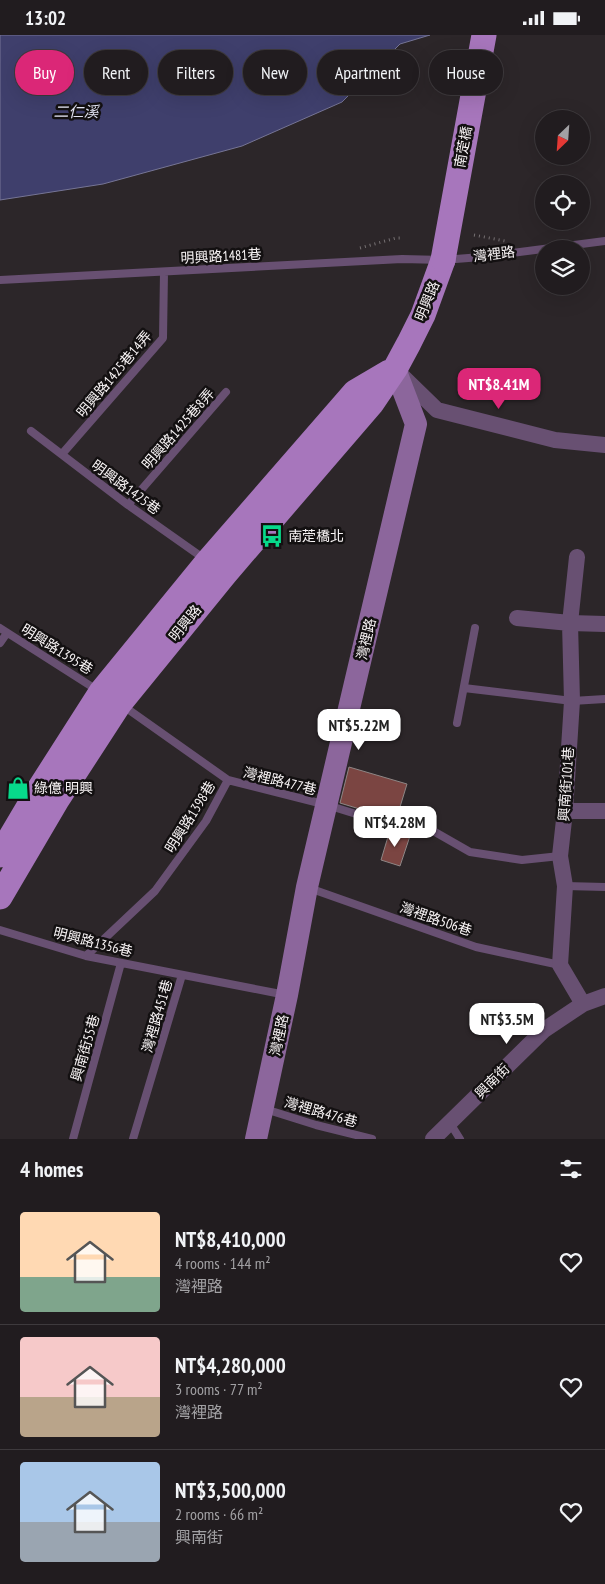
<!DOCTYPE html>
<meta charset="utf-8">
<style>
body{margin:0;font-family:"PT Sans Narrow","Noto Sans TC",sans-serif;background:#2d292c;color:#f1f3f6;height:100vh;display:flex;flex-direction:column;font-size:19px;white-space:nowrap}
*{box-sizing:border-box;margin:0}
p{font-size:16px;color:#a2a1a4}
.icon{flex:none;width:28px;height:28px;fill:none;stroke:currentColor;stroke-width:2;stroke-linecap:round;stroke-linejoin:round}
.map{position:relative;height:1104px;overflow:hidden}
.panel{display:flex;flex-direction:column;background:#211c1f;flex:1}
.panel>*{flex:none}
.hud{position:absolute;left:15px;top:15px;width:575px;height:45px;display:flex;gap:10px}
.needle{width:32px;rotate:205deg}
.fabs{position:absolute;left:535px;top:75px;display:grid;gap:10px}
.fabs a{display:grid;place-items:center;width:55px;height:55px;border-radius:50%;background:#211c1f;box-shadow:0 5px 20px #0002,0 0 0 1px #3e3a3d;font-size:25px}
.price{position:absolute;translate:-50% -42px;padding:0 11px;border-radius:10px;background:#fff;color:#222;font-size:16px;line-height:32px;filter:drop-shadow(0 1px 2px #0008)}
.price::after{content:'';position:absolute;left:50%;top:30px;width:15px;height:11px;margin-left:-8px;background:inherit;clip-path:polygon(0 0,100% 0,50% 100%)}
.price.on{background:#db2777;color:#fff}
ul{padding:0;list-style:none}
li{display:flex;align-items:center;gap:15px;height:125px;padding:0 20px}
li+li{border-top:1px solid #3e3a3d}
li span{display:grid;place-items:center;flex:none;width:140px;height:100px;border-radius:5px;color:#555}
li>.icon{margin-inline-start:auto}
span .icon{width:60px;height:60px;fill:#fffc;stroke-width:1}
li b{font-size:21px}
h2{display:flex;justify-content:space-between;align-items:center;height:60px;padding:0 20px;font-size:21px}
.chip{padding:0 18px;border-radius:22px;background:#211c1f;box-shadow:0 5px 20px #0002,0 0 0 1px #3e3a3d;font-size:18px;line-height:45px}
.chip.on{background:#db2777;color:#fff}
.status{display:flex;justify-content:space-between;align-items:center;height:35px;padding:0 25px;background:#211c1f;direction:ltr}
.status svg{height:14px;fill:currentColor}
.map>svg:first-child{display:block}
.water{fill:#3f3f6c;stroke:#767595}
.building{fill:#7b4542;stroke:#8e8685}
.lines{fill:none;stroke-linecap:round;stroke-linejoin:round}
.path{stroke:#767173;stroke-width:3;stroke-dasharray:1 4;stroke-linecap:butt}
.lane{stroke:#685072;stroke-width:8}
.street{stroke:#685072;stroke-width:16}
.secondary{stroke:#8c669c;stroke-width:22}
.primary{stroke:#a776bc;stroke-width:25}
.primary-bridge{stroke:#a776bc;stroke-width:25}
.labels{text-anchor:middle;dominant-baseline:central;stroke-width:5;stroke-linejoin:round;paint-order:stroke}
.street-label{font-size:14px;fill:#f8f4f5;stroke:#131011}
.poi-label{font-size:14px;fill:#f8f4f5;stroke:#131011;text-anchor:start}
.water-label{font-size:15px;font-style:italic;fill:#e2e3f3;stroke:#131011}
</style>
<div class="status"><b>13:02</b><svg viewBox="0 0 49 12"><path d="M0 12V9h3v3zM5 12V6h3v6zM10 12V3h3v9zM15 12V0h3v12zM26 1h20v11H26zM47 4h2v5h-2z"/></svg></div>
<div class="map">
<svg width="605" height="1104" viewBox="0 0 605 1104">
<rect width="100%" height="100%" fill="#2c2629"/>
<path class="water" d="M 0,0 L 430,0 L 400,9 L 342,67 L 242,111 L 103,149 L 0,165 Z"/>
<path class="building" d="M 349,732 L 407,749 L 396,785 L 340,768 Z
M 390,795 L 410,801 L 400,831 L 381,825 Z"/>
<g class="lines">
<path class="path" d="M 474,200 L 505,206
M 360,213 L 396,203 L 403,203"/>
<path class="lane" d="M 0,245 L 402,224 L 443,225 L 481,222 L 605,206
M 31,396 L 128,470 L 206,525
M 62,419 L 163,303 L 164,237
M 128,470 L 226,357
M 0,593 L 97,655
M 0,608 L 7,598
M 464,653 L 572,666 L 605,664
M 122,670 L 228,745 L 327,770 L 398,792 L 435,797 L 470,817 L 522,825 L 560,821
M 457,688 L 475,593
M 565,851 L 605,852
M 309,853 L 476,912 L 560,930
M 0,895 L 86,921 L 286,960
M 86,921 L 155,856 L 206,786 L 228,745
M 265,1074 L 316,1090 L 372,1104
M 450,1088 L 460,1104
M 73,1104 L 121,928
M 133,1104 L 182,940"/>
<path class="street" d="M 399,338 L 437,375 L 555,405 L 605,410
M 577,522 L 570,588 L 572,666 L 565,776 L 560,821 L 565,851 L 560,930 L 583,969
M 517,583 L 570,588 L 605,589
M 565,776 L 605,776
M 433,1104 L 544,995 L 583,969 L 605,961"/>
<path class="secondary" d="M 256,1104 L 287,960 L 307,852 L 416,389 L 395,334"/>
<path class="primary" d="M 0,820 L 39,754 L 101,657 L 208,526 L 355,357 L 389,337
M 0,862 L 57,765 L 120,668 L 225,539 L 372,368 L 395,334 L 409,308 L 423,280 L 443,225"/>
<path class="primary-bridge" d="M 443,225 L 484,0"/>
</g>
<defs>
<symbol id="bus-bare" viewBox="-9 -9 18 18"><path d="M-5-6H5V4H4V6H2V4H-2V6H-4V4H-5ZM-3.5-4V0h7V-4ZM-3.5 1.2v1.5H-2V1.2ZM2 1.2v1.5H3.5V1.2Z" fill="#07d98b" stroke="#131011" stroke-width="2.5" paint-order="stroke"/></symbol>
<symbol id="shop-bare" viewBox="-9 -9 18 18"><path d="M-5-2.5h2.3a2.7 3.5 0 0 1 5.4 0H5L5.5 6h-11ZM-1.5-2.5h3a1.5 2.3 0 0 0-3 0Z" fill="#07d98b" stroke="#131011" stroke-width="2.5" paint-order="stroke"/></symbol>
</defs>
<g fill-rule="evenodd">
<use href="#bus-bare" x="256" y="485" width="32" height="32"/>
<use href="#shop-bare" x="2" y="737" width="32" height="32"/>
</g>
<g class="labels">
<g class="street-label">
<text transform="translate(463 112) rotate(-80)">南萣橋</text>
<text transform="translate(494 219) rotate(-7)">灣裡路</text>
<text transform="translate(221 221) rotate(-3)">明興路1481巷</text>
<text transform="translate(427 266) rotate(-68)">明興路</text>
<text transform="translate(114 339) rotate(-50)">明興路1425巷14弄</text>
<text transform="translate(178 394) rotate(-49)">明興路1425巷8弄</text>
<text transform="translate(126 452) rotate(36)">明興路1425巷</text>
<text transform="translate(185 588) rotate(-51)">明興路</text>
<text transform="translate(366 604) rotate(-77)">灣裡路</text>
<text transform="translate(57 614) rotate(32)">明興路1395巷</text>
<text transform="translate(280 746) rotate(14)">灣裡路477巷</text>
<text transform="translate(566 749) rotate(-86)">興南街101巷</text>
<text transform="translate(190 782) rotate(-58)">明興路1398巷</text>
<text transform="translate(436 884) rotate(19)">灣裡路506巷</text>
<text transform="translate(93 907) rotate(14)">明興路1356巷</text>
<text transform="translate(157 981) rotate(-74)">灣裡路451巷</text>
<text transform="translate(279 1000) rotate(-78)">灣裡路</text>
<text transform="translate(85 1013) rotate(-74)">興南街55巷</text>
<text transform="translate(492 1046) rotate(-45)">興南街</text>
<text transform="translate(321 1077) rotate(16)">灣裡路476巷</text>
</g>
<g class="poi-label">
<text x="288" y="501">南萣橋北</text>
<text x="34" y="753">綠億 明興</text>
</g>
<g class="water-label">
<text x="76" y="76">二仁溪</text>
</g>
</g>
</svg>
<div class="fabs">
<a><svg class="needle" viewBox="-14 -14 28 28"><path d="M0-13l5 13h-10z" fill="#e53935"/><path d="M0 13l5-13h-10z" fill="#a2a1a4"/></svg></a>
<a><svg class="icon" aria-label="locate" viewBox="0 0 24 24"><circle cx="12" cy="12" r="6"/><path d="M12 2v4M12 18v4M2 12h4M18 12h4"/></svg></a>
<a><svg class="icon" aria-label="layers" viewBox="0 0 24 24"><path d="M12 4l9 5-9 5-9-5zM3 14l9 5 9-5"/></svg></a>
</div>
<b class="price on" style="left:499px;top:375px">NT$8.41M</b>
<b class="price" style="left:359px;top:716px">NT$5.22M</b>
<b class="price" style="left:395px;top:813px">NT$4.28M</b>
<b class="price" style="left:507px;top:1010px">NT$3.5M</b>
<div class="hud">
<a class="chip on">Buy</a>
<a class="chip">Rent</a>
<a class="chip">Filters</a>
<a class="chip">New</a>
<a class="chip">Apartment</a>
<a class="chip">House</a>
</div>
</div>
<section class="panel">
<h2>4 homes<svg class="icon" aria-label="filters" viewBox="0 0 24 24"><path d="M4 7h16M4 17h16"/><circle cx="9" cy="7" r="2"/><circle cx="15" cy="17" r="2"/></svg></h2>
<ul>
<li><span style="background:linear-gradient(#ffd9b3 65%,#7fa58c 0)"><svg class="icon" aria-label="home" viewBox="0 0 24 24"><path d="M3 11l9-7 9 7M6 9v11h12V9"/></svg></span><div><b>NT$8,410,000</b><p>4 rooms · 144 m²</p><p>灣裡路</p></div><svg class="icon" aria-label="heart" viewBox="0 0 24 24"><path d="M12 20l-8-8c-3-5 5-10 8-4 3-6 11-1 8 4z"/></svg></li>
<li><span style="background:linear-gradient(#f6c9c9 60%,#b9a48a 0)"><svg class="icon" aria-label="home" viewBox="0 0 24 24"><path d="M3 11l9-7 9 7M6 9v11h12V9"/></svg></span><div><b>NT$4,280,000</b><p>3 rooms · 77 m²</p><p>灣裡路</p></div><svg class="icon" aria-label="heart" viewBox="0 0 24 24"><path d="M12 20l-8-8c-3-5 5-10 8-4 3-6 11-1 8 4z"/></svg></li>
<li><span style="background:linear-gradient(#a9c7e8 60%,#9aa5b1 0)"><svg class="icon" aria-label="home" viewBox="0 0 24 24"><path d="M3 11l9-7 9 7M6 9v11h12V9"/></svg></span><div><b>NT$3,500,000</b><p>2 rooms · 66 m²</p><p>興南街</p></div><svg class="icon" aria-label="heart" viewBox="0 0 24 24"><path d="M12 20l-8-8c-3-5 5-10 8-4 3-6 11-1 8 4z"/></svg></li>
</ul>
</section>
